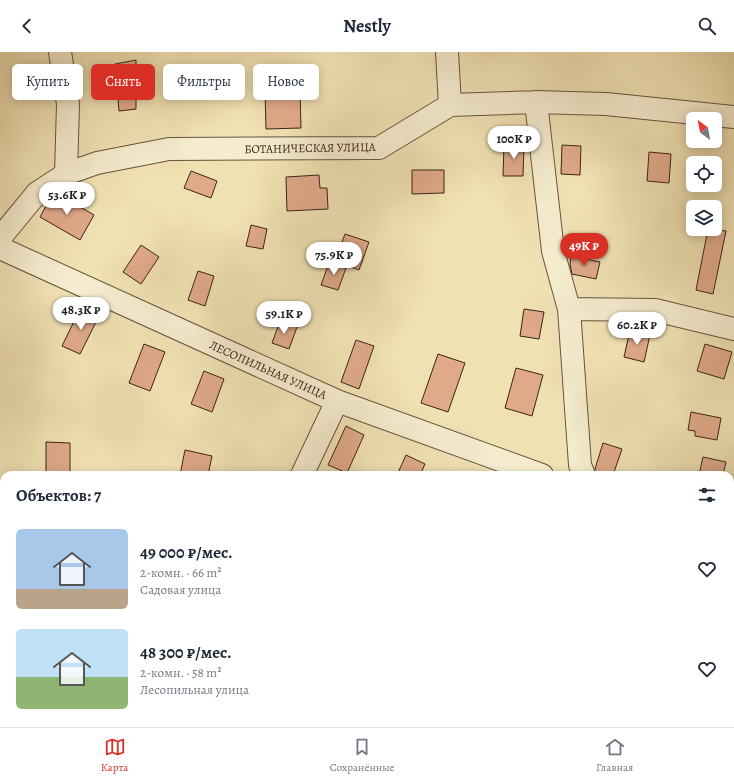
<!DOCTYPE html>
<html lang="ru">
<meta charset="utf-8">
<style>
body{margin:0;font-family:Alegreya,serif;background:#f6f6f7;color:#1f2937;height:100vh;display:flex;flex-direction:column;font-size:15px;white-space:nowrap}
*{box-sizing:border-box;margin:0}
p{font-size:13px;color:#747a83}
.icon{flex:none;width:22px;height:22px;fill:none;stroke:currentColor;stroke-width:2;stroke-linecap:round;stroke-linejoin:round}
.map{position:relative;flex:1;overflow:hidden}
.sheet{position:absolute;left:0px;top:419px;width:734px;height:256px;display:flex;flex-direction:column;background:#fff;border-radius:12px 12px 0 0;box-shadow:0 2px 10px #0003}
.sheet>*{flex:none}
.banner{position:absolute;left:12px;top:12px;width:400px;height:36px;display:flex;gap:8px}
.needle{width:26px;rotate:328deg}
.fabs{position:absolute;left:686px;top:60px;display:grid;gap:8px}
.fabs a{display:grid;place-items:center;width:36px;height:36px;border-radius:6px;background:#fff;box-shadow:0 2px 10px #0003;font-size:20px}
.price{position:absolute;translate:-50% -34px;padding:0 9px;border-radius:14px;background:#fff;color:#222;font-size:13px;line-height:26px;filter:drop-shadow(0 1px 2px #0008)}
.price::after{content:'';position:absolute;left:50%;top:24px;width:12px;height:9px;margin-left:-6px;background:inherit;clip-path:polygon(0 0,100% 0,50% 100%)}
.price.active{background:#d93025;color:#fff}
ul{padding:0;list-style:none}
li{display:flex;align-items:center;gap:12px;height:100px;padding:0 16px}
li span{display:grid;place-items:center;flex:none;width:112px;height:80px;border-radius:6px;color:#555}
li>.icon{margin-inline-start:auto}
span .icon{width:48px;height:48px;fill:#fffc;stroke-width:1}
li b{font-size:17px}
h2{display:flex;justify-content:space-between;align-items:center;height:48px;padding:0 16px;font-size:17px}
.chip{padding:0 14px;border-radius:6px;background:#fff;box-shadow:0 2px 10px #0003;font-size:14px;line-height:36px}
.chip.active{background:#d93025;color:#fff}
header{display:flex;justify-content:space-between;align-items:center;height:52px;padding:0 16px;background:#fff;font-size:18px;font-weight:700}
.menu{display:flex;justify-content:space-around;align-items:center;height:56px;border-top:1px solid #e0e1e3;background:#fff;font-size:11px;color:#747a83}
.menu a{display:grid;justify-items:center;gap:2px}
.menu .active{color:#d93025}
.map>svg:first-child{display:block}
.water{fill:#9abeab;stroke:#748070}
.building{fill:#dfa98a;stroke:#3b2317}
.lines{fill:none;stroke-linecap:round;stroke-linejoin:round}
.minor-casing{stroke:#68523e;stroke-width:24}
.minor{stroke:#f5ecce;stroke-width:22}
.labels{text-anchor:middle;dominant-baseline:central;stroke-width:4;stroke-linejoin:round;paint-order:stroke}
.street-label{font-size:12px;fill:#3b2317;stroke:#f5ecce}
</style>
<header><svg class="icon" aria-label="back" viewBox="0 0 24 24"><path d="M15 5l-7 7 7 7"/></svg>Nestly<svg class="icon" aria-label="search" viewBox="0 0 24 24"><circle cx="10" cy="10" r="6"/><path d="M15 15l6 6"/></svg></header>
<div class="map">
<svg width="734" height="675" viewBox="0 0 734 675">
<rect width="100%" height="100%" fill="#f0e1b3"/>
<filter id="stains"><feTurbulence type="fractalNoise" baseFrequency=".005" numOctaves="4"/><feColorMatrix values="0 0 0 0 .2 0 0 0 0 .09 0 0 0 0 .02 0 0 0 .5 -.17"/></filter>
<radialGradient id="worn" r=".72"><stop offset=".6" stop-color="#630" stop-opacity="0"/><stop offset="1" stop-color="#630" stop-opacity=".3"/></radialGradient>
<path class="water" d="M 0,485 L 4,485 L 4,671 L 274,671 L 275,675 L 0,675 Z"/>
<path class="building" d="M 136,8 L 136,57 L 119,59 L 115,12 Z
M 300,38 L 301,76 L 266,77 L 265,39 Z
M 504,92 L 524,92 L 523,124 L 503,124 Z
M 562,93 L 581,94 L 580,123 L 561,122 Z
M 649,100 L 671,102 L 669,131 L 647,129 Z
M 412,118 L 444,118 L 444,141 L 412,142 Z
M 191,119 L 217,129 L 211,146 L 184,136 Z
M 319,123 L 320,136 L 327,136 L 328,157 L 287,159 L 286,125 Z
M 58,142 L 94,163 L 80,188 L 40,165 L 50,147 Z
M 251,173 L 267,177 L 263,197 L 246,194 Z
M 708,177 L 726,179 L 713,242 L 696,238 Z
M 345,182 L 369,190 L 359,218 L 335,209 Z
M 141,193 L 159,205 L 141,232 L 123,220 Z
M 571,204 L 600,210 L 596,227 L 572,222 L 570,212 Z
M 329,211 L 346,216 L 338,238 L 321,233 Z
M 198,219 L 214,224 L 205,254 L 188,248 Z
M 81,255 L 99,264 L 80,302 L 62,294 Z
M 524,257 L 544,260 L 539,287 L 520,284 Z
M 280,269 L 297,275 L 289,297 L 272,291 Z
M 630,278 L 650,283 L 644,310 L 624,305 Z
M 356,288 L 374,294 L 359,337 L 341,330 Z
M 144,292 L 165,300 L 150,339 L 129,331 Z
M 705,292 L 732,300 L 724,327 L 697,319 Z
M 438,302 L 465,311 L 448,360 L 421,351 Z
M 516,316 L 543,323 L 532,364 L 505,356 Z
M 204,319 L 224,327 L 212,360 L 191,352 Z
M 691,360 L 721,366 L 717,388 L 695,384 L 695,379 L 688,378 Z
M 346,374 L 364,383 L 347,421 L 328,413 Z
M 46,390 L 70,391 L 70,423 L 46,423 Z
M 603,391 L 622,397 L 613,423 L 596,423 L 595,417 Z
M 185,398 L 212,404 L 208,423 L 180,423 Z
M 406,403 L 425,412 L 420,423 L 397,423 Z
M 703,405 L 726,410 L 723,423 L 699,423 Z"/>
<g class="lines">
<defs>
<path id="minor" d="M 60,0 L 68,52 L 66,122
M 447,0 L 450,53
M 536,50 L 553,199 L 569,257 L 580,413 L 584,423
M 0,186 L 37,141 L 66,122 L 97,111 L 169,97 L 379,96 L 450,53 L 536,50 L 606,52 L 734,65
M 0,196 L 337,349 L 542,423
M 569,257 L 655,258 L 734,277
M 302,423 L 337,349
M 0,461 L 4,462
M 730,487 L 734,488
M 292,671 L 294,675
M 623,671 L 632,675
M 506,675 L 507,671
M 732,675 L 734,675"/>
</defs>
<use href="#minor" class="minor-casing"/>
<use href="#minor" class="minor"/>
</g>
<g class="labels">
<g class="street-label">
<text transform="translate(310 96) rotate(-1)">БОТАНИЧЕСКАЯ УЛИЦА</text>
<text transform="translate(268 318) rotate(24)">ЛЕСОПИЛЬНАЯ УЛИЦА</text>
</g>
</g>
<rect width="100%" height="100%" filter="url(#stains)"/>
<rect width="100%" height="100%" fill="url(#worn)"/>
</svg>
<div class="fabs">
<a><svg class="needle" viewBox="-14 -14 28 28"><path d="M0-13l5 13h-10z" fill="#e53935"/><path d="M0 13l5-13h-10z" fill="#747a83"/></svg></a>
<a><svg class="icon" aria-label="locate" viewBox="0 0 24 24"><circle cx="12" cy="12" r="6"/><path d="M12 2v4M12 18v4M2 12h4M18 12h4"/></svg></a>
<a><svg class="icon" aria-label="layers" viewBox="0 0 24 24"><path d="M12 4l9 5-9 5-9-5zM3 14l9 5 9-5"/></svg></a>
</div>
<b class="price" style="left:514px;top:108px">100K ₽</b>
<b class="price" style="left:67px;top:164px">53.6K ₽</b>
<b class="price active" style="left:584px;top:215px">49K ₽</b>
<b class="price" style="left:334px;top:224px">75.9K ₽</b>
<b class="price" style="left:81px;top:279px">48.3K ₽</b>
<b class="price" style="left:284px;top:283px">59.1K ₽</b>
<b class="price" style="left:637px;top:294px">60.2K ₽</b>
<div class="banner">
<a class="chip">Купить</a>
<a class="chip active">Снять</a>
<a class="chip">Фильтры</a>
<a class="chip">Новое</a>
</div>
<section class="sheet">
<h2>Объектов: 7<svg class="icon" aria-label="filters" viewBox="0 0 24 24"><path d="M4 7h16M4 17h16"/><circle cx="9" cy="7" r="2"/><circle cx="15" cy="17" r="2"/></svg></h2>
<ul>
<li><span style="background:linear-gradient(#a9c7e8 75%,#b9a48a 0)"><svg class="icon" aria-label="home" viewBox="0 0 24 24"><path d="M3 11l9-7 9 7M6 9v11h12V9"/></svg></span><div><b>49 000 ₽/мес.</b><p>2-комн. · 66 m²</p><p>Садовая улица</p></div><svg class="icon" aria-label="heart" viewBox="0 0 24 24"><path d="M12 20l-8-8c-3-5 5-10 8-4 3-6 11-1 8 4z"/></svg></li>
<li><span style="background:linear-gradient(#bfe0f5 60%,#8fb573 0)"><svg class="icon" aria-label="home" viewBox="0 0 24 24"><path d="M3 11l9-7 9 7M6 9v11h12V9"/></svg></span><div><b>48 300 ₽/мес.</b><p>2-комн. · 58 m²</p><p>Лесопильная улица</p></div><svg class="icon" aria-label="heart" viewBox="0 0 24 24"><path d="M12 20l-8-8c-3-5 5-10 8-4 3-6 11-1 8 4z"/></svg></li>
</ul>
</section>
</div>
<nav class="menu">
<a class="active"><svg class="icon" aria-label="map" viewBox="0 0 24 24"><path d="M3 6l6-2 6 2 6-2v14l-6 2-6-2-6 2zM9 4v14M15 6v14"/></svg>Карта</a>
<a><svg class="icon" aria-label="saved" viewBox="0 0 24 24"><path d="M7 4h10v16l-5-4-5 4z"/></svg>Сохранённые</a>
<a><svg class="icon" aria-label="home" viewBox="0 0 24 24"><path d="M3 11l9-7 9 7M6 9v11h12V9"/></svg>Главная</a>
</nav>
